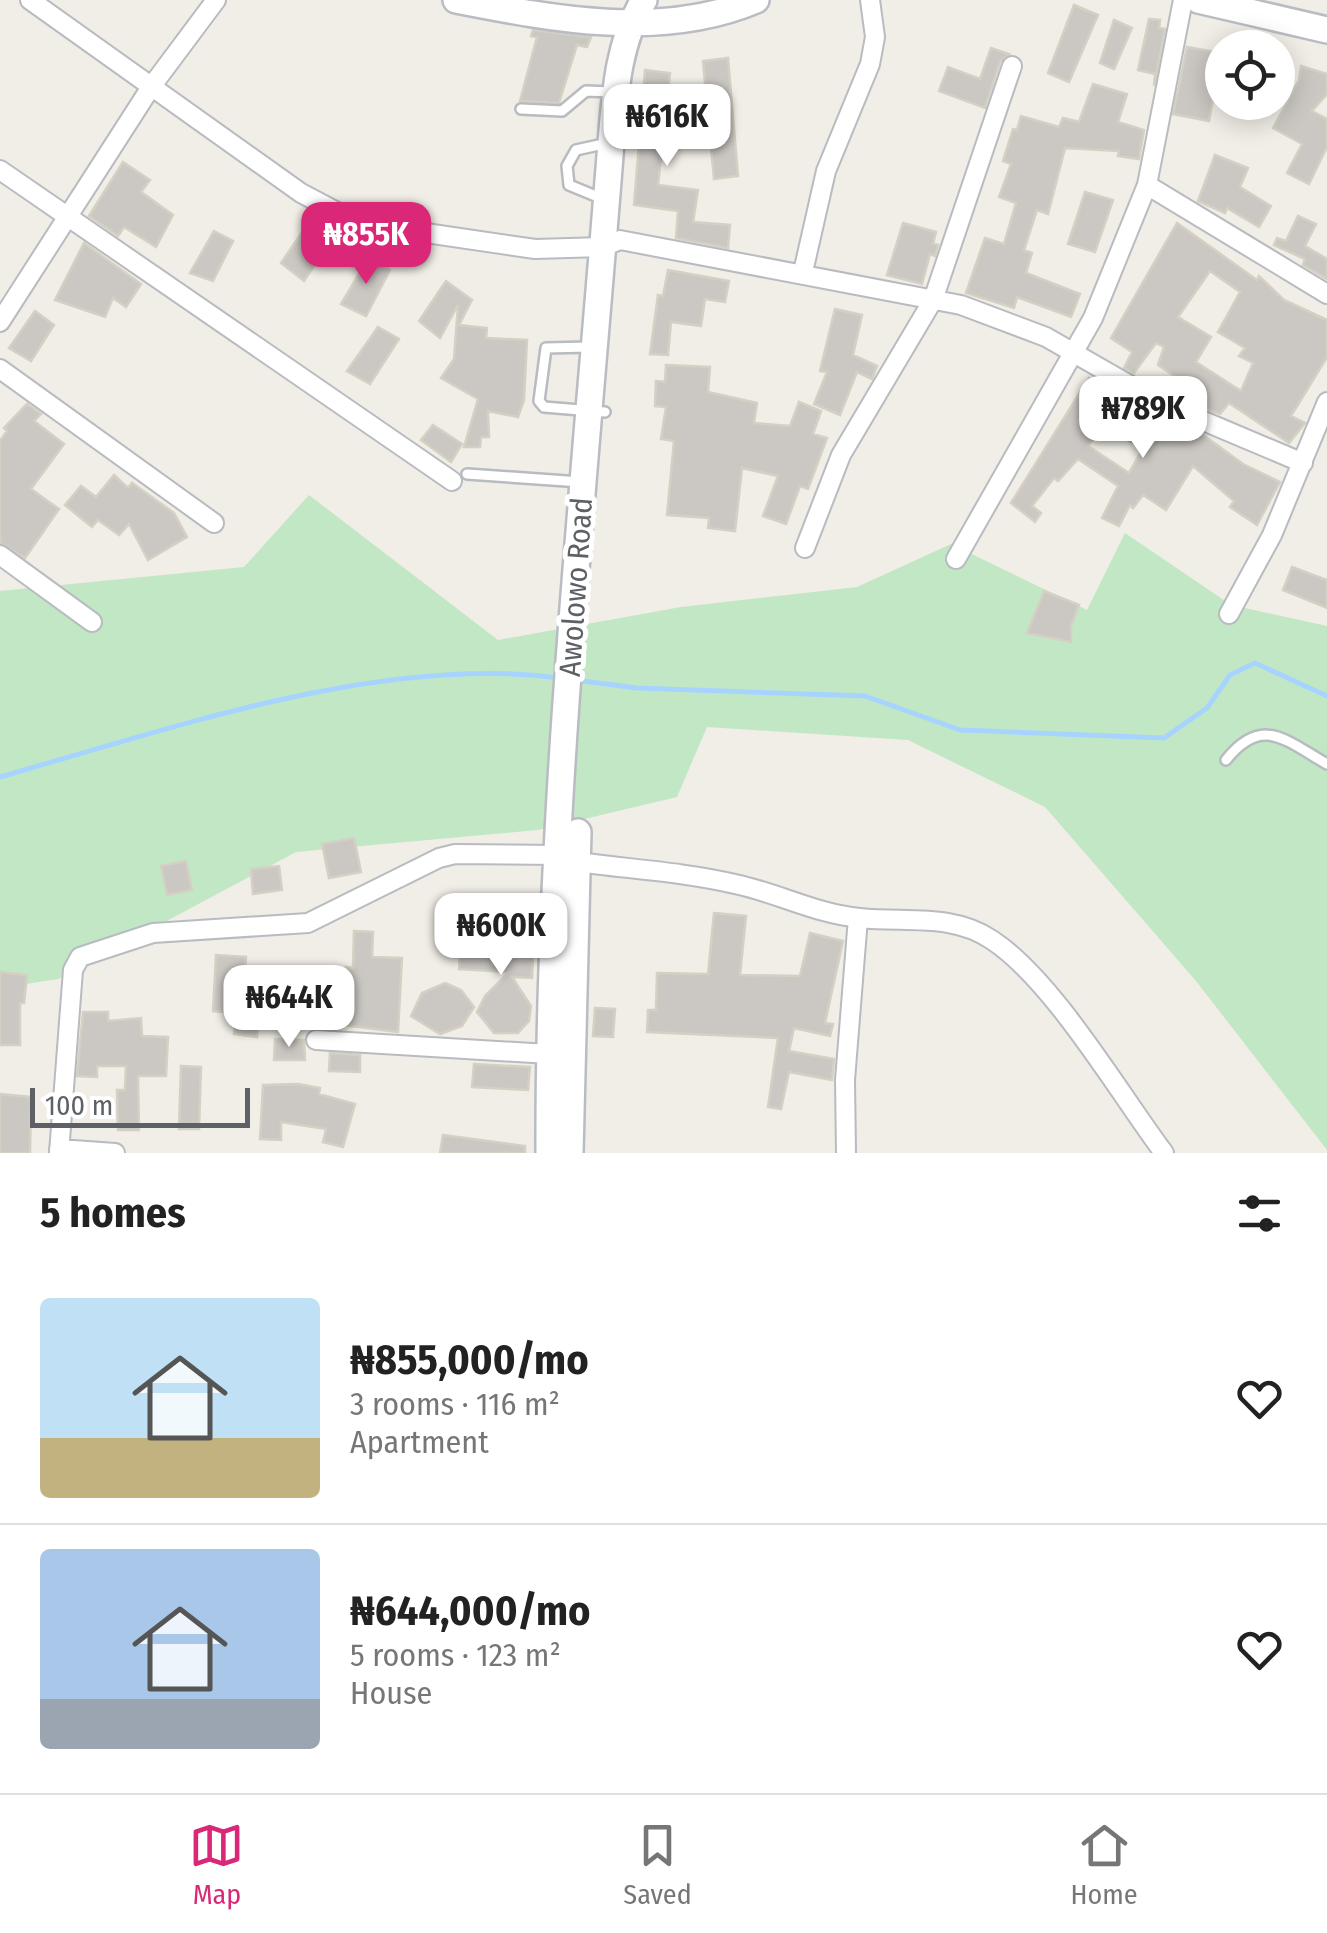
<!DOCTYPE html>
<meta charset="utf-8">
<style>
body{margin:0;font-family:"Fira Sans Condensed",sans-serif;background:#f6f6f6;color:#222;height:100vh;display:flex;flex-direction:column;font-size:38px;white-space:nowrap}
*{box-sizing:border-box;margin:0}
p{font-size:32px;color:#767676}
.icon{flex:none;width:55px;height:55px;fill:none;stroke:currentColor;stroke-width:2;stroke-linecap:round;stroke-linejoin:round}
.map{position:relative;height:1153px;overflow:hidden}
.details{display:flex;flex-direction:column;background:#fff;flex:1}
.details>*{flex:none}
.controls{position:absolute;left:1205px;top:30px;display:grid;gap:20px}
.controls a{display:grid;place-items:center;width:90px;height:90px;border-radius:50%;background:#fff;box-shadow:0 5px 25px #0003;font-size:50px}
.scale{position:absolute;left:30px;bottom:25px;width:220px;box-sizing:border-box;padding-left:10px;border:5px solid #5d6166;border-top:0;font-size:28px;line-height:35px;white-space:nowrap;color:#5d6166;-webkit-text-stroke:8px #fff;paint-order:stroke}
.price{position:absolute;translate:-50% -85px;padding:0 22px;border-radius:20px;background:#fff;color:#222;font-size:32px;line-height:65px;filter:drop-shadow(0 2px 5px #0008)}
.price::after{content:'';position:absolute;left:50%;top:60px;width:30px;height:22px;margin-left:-15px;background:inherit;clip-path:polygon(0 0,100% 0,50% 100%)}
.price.on{background:#db2777;color:#fff}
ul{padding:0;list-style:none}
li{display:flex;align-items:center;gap:30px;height:250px;padding:0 40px}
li+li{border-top:2px solid #e0e0e0}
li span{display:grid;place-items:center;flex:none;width:280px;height:200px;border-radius:10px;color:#555}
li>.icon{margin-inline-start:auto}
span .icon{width:120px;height:120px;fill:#fffc;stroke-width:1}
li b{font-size:42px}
h2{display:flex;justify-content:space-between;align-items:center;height:120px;padding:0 40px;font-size:42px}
.dock{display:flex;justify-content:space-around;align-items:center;height:140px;border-top:2px solid #e0e0e0;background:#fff;font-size:28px;color:#767676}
.dock a{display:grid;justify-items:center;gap:5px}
.dock .on{color:#db2777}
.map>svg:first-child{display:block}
.green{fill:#c2e7c4}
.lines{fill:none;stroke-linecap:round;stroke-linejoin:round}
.stream{stroke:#a7d4ff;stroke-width:5}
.building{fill:#cbc8c3;stroke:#d5d0c4;stroke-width:2.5;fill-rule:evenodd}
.lane-casing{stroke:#b8bbbf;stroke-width:14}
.street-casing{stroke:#b8bbbf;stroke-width:22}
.secondary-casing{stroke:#b9bcc2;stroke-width:30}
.lane{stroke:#fff;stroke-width:9}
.street{stroke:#fff;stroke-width:18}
.secondary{stroke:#fff;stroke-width:25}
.labels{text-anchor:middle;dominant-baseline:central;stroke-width:10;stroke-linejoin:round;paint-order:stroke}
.street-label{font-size:30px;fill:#5d6166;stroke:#fff}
</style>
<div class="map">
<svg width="1327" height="1153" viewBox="0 0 1327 1153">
<rect width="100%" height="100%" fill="#f0eee6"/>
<path class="green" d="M 309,495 L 498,640 L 681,607 L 857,587 L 951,544 L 1087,610 L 1125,533 L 1231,605 L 1327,626 L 1327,1150 L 1196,981 L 1045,807 L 908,740 L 707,727 L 677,797 L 538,830 L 296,852 L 58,979 L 0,988 L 0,591 L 244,567 Z"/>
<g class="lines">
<path class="stream" d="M 575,680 L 637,688 L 865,696 L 960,730 L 1164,738 L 1207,708 L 1230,675 L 1255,663 L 1327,696
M 0,777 C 169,729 384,654 559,678"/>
</g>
<path class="building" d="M 1074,5 L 1098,15 L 1069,82 L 1048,73 Z
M 1149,19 L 1160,20 L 1159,28 L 1165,29 L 1154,86 L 1155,74 L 1138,70 Z
M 1114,20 L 1132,28 L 1114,69 L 1100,63 Z
M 533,30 L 591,37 L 587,47 L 577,45 L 559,103 L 520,101 L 537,37 L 531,36 Z
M 1187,47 L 1221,53 L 1209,121 L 1173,114 Z
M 991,48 L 1009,54 L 1000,62 L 985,108 L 939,91 L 948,67 L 980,79 Z
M 728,58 L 738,176 L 714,179 L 703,61 Z
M 1301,66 L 1327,74 L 1327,94 L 1312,111 L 1327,119 L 1327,147 L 1309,184 L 1287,173 L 1302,144 L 1273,128 L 1299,80 Z
M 645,70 L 670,73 L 658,185 L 698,190 L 693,222 L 730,225 L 728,248 L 676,238 L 678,211 L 634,205 Z
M 1093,84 L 1127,94 L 1118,122 L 1144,130 L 1139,159 L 1118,156 L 1119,151 L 1065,148 L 1048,214 L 1037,210 L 1024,250 L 1032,253 L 1026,273 L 1080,294 L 1071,317 L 1017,297 L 1014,308 L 966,293 L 985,238 L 1004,244 L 1016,203 L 999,197 L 1011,164 L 1003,161 L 1013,129 L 1017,130 L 1021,116 L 1059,127 L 1063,118 L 1079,122 Z
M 1215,155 L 1248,168 L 1240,187 L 1271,206 L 1259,227 L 1227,208 L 1225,213 L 1198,201 Z
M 123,162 L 150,180 L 141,192 L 173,215 L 156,247 L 124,227 L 118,236 L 89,216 Z
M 1085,192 L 1113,200 L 1095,252 L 1068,244 Z
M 1298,216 L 1316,224 L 1305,246 L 1327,259 L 1327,279 L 1303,265 L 1305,259 L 1274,245 L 1277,238 L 1286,241 Z
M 309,222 L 333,238 L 304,281 L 281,263 Z
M 903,223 L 936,232 L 933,244 L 938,245 L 935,256 L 930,254 L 922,284 L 887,275 Z
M 1177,223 L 1257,280 L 1259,276 L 1284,300 L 1327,320 L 1327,357 L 1291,416 L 1305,423 L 1289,443 L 1229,403 L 1220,414 L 1193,403 L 1185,397 L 1191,387 L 1158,365 L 1164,347 L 1156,343 L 1134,373 L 1124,368 L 1132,352 L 1111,338 ZM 1210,271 L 1240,292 L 1218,332 L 1245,348 L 1239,356 L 1253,363 L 1241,391 L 1196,362 L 1211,337 L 1178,317 Z
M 214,231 L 233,241 L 213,281 L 190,273 Z
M 84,243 L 141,284 L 126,307 L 113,298 L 105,317 L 55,300 Z
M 369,257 L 390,270 L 366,316 L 341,304 Z
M 668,270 L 729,281 L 725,302 L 705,299 L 701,326 L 671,322 L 668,355 L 650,354 L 658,295 L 663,296 Z
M 446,281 L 472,300 L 459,325 L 487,328 L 486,338 L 527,340 L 524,400 L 518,417 L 488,411 L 489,437 L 481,437 L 480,447 L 464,447 L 478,399 L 441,378 L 454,359 L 458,305 L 440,338 L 419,321 Z
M 835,309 L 862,315 L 853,355 L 877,366 L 872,379 L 857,372 L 840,415 L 814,404 L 827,372 L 820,371 Z
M 35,311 L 54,325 L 31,361 L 9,348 Z
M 378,327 L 399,339 L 370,384 L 347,371 Z
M 666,365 L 710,367 L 708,392 L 757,403 L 754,423 L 790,426 L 799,402 L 821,411 L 813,434 L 827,438 L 808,489 L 800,486 L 786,524 L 763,516 L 778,476 L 742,468 L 735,531 L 708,528 L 709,518 L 667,515 L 674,441 L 661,439 L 666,407 L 655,406 L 656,381 L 665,382 Z
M 1089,378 L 1124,398 L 1088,446 L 1129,473 L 1143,448 L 1129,441 L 1146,409 L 1202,434 L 1243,464 L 1280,482 L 1257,525 L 1230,507 L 1234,501 L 1193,466 L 1166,510 L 1143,495 L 1133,508 L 1130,505 L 1119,526 L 1102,518 L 1118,486 L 1078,459 L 1058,481 L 1054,478 L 1032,506 L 1041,513 L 1035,522 L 1011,503 Z
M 27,404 L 41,414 L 34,421 L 64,444 L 31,489 L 59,509 L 25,558 L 0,543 L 0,441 L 7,431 L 4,428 Z
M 433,425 L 462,444 L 451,462 L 421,440 Z
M 114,475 L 128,488 L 132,483 L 174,513 L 187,537 L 148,560 L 129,524 L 119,535 L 98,520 L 92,527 L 65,505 L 81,486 L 96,497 Z
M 1292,567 L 1327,580 L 1327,608 L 1283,590 Z
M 1044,591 L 1079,605 L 1071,626 L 1071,642 L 1027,633 Z
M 354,838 L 361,872 L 329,878 L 322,844 Z
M 186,861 L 192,890 L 167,895 L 161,866 Z
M 279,866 L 282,890 L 253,894 L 251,869 Z
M 714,913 L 746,916 L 740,975 L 800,976 L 810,933 L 843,941 L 825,1023 L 833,1024 L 830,1036 L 794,1028 L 789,1051 L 834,1059 L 832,1080 L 789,1072 L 781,1109 L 768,1107 L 778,1038 L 647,1032 L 648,1010 L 656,1010 L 657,973 L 708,974 Z
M 354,931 L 373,932 L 372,957 L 402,958 L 398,1032 L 343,1025 L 346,967 L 353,968 Z
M 461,932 L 534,941 L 532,978 L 512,977 L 531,1006 L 529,1021 L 518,1033 L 494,1033 L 477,1012 L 485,996 L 509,972 L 459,969 Z
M 216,955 L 246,957 L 243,1005 L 260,1008 L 257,1037 L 234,1034 L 236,1013 L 213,1011 Z
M 0,972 L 27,975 L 24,1003 L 20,1003 L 20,1045 L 0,1045 Z
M 445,983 L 461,990 L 474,1007 L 462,1026 L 440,1034 L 411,1016 L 422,993 Z
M 300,996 L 321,997 L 319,1028 L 298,1027 Z
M 595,1008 L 615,1009 L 613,1037 L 593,1036 Z
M 83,1012 L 108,1012 L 108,1021 L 141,1018 L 142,1036 L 168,1037 L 166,1076 L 138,1076 L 139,1130 L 118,1130 L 117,1090 L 125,1090 L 126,1066 L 97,1066 L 97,1077 L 77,1076 Z
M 275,1039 L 304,1040 L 305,1060 L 274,1060 Z
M 330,1053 L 360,1055 L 360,1072 L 329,1071 Z
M 474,1064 L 530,1067 L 528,1090 L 472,1087 Z
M 181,1066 L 201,1067 L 199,1129 L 179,1129 Z
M 298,1084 L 320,1088 L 319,1094 L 355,1104 L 343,1147 L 323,1142 L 326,1129 L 281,1122 L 281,1140 L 260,1139 L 263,1085 Z
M 0,1094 L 31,1097 L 30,1153 L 0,1153 Z
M 443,1135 L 525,1146 L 525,1153 L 440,1153 Z"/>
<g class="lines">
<defs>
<path id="lane" d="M 521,109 L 562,111 L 586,91 L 612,92
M 603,199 L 569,185 L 567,166 L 576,150 L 608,143
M 589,347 L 546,348 L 539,401 L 544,407 L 605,412
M 467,474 L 581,482
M 1226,760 C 1262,715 1285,740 1327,764"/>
<path id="street" d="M 30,0 L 301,193 L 358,223 L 535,249 L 603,247 L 620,240 L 961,305 L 1046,337 L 1161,403 L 1303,463
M 0,170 L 452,481
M 1147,185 L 1327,294
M 803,272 L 826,171 L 870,64 L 875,37 L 870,0
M 0,322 L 151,87 L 216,0
M 0,369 L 214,523
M 805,548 L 841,455 L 933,300 L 1012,66
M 0,555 L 92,622
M 956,559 L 1093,318 L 1147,185 L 1183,0
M 1229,614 L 1272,535 L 1327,402
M 577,862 C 629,869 684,872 735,884 C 778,893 816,914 860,918 C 906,923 952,913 992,940 C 1053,980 1119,1093 1164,1153
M 316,1040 L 549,1054
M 59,1149 L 115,1153
M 59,1153 L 73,970 L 80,957 L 153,933 L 308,923 L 439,858 L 455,854 L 560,855
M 846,1153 L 845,1080 L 858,918"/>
<path id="secondary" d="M 456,0 C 553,19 662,40 756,0
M 1198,0 L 1327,30
M 549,1153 C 548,816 585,479 611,143 C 615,94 618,42 644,0
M 570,1153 L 578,832"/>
</defs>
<use href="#lane" class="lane-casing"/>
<use href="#street" class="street-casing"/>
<use href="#secondary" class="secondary-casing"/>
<use href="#lane" class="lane"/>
<use href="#street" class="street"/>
<use href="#secondary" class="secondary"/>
</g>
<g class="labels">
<g class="street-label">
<text transform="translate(576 587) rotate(-86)">Awolowo Road</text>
</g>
</g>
</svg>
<div class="controls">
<a><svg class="icon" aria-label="locate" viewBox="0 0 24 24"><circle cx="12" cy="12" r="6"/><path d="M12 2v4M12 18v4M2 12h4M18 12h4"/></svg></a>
</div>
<div class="scale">100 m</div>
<b class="price" style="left:667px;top:169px">₦616K</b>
<b class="price on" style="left:366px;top:287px">₦855K</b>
<b class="price" style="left:1143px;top:461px">₦789K</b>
<b class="price" style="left:501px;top:978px">₦600K</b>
<b class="price" style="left:289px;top:1050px">₦644K</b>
</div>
<section class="details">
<h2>5 homes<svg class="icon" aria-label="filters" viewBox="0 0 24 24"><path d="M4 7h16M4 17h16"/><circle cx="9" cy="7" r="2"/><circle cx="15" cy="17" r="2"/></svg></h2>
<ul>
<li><span style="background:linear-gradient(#bfe0f5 70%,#c2b280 0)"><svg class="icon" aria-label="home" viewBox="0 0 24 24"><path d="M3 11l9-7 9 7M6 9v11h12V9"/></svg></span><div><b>₦855,000/mo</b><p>3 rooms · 116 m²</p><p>Apartment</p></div><svg class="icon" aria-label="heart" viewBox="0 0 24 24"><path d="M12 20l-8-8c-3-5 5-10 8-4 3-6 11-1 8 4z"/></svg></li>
<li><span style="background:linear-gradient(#a9c7e8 75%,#9aa5b1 0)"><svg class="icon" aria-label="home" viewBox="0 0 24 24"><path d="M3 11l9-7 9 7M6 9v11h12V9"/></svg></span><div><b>₦644,000/mo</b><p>5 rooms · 123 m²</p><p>House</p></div><svg class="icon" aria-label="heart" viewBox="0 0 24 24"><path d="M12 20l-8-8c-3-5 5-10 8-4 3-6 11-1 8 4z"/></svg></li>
</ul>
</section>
<nav class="dock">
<a class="on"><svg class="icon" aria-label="map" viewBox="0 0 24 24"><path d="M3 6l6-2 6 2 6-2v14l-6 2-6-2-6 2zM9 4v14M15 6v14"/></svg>Map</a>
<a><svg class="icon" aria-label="saved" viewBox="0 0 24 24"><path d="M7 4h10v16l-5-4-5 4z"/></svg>Saved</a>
<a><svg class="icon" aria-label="home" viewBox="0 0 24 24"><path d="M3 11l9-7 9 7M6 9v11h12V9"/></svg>Home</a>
</nav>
